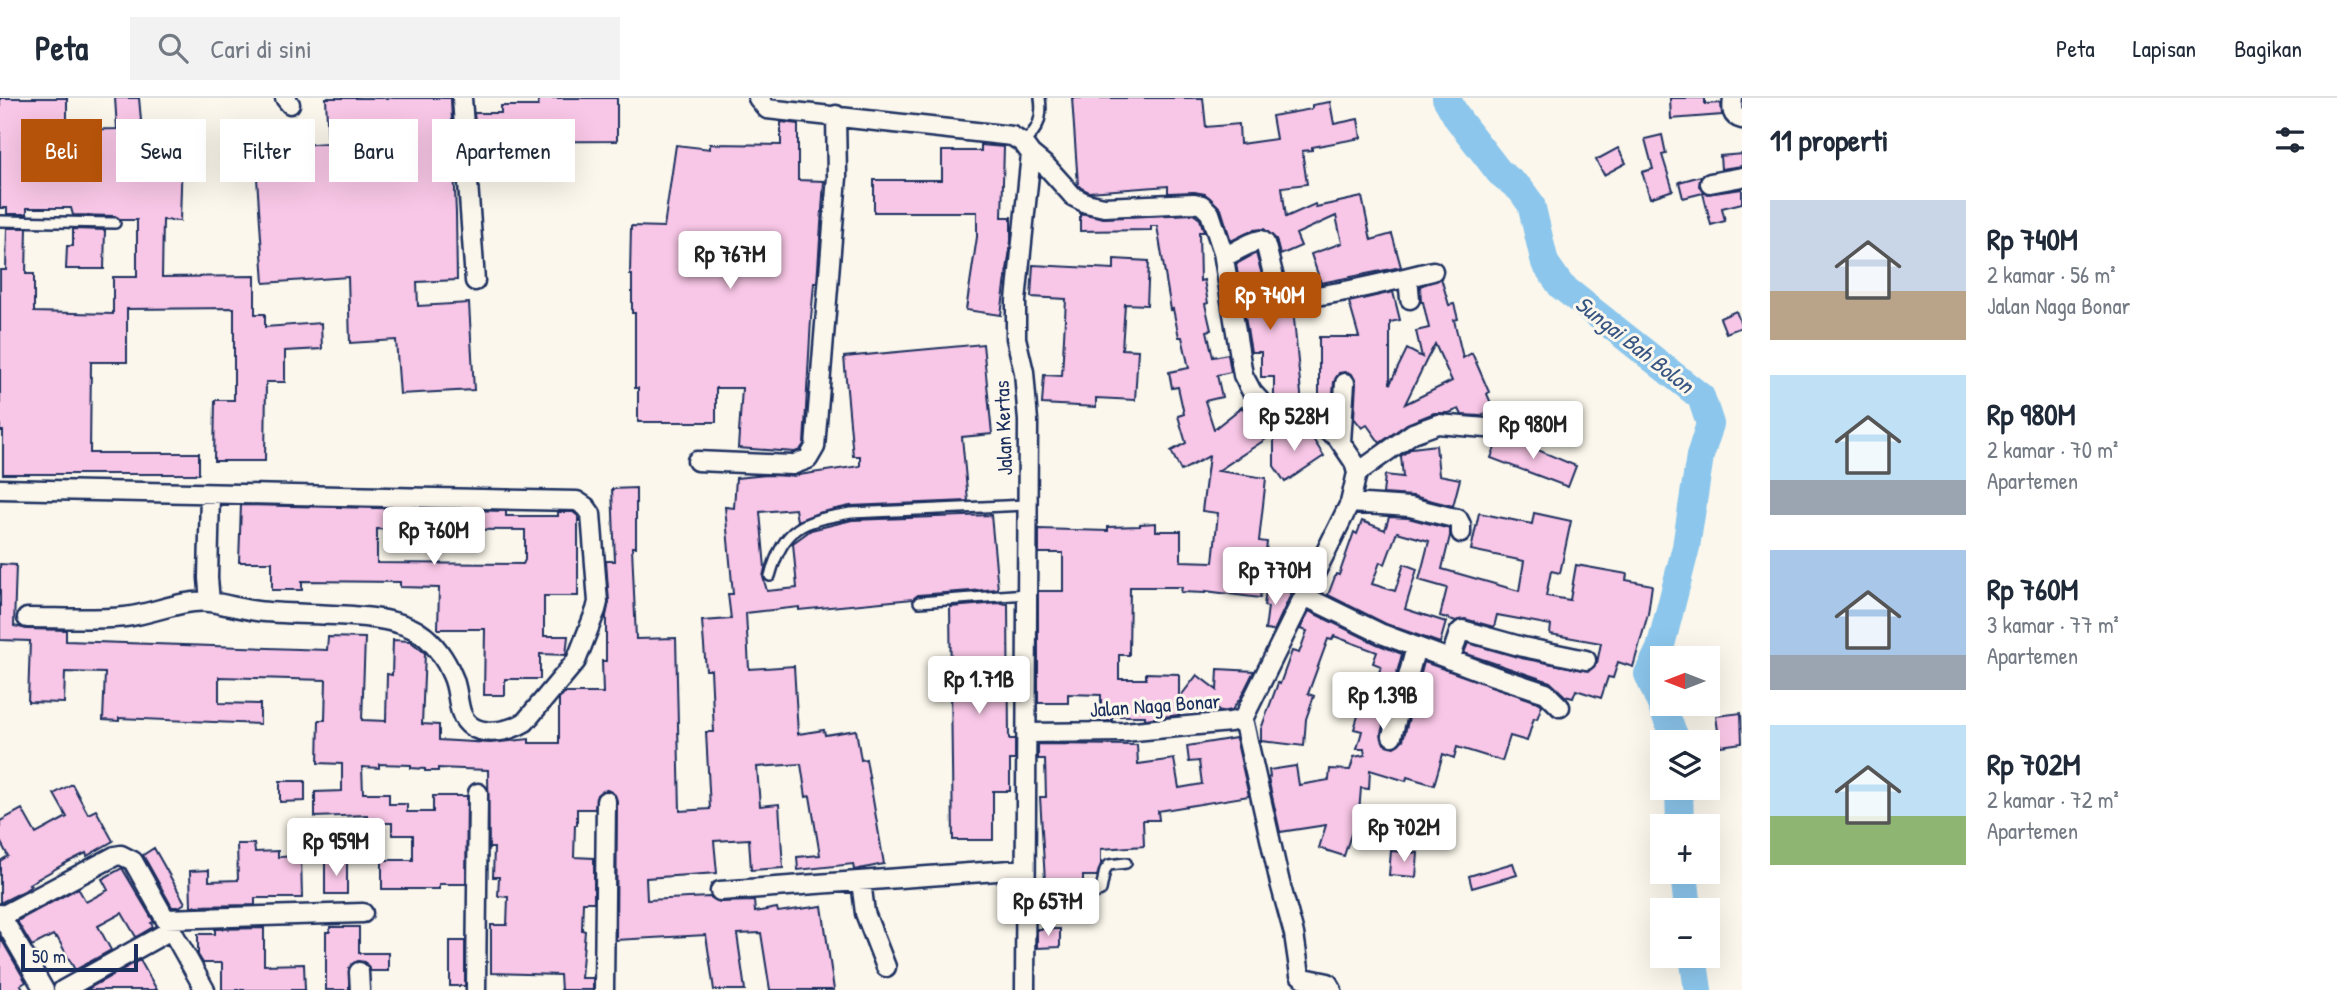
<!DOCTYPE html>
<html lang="id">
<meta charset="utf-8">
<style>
body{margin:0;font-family:"Patrick Hand",sans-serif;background:#f2f2f3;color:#1f2937;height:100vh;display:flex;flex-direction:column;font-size:26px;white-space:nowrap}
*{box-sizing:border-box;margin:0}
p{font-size:23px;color:#747a83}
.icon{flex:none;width:38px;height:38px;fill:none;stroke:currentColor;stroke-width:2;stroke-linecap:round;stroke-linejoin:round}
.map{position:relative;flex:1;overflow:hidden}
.sheet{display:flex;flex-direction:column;background:#fff;width:595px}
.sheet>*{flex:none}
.guide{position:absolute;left:21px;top:21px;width:665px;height:63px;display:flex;gap:14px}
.needle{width:46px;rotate:270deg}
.controls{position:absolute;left:1650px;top:548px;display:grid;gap:14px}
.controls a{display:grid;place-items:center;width:70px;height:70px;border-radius:0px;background:#fff;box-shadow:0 7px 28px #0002;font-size:35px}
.scale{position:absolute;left:21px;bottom:18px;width:117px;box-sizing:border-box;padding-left:7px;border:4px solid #1b2f5e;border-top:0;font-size:19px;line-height:24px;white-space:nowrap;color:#1b2f5e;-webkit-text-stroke:5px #fbf7ec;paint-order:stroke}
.price{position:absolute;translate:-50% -60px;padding:0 16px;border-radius:7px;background:#fff;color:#222;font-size:23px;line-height:46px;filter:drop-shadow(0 2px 4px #0008)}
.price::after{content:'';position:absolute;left:50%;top:42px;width:21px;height:16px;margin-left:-10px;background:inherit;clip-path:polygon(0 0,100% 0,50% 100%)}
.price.current{background:#b45309;color:#fff}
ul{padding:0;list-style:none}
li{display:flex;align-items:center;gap:21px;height:175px;padding:0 28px}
li span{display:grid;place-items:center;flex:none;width:196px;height:140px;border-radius:0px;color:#555}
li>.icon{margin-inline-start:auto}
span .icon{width:84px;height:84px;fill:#fffc;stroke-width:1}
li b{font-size:30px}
h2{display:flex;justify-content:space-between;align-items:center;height:84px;padding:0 28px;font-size:30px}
.pill{padding:0 24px;border-radius:0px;background:#fff;box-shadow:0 7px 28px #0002;font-size:24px;line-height:63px}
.pill.current{background:#b45309;color:#fff}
header{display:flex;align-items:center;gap:42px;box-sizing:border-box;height:98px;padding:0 35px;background:#fff;border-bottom:2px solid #e0e1e3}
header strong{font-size:33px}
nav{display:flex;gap:38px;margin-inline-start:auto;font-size:24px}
.search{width:490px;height:63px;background:#f2f2f3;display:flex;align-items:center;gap:18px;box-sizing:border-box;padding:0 24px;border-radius:0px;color:#747a83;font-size:26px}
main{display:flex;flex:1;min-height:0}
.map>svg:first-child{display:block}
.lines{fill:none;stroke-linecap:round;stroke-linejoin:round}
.river{stroke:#8cc6ec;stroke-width:28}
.building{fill:#f8c6e6;stroke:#1b2f5e;stroke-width:2;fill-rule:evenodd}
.service-casing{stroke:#1b2f5e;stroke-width:14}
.minor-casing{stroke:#1b2f5e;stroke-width:23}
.service{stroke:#fbf7ec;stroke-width:9}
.minor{stroke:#fbf7ec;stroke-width:18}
.labels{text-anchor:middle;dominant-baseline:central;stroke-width:6;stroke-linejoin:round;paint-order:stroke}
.street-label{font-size:21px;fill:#1b2f5e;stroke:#fbf7ec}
.water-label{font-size:23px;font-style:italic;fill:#375582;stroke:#fbf7ec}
</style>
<header>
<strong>Peta</strong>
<div class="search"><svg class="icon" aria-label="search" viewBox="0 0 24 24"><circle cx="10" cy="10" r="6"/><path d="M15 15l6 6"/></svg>Cari di sini</div>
<nav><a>Peta</a><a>Lapisan</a><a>Bagikan</a></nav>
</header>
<main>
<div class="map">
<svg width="1742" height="892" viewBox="0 0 1742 892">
<rect width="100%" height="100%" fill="#fbf7ec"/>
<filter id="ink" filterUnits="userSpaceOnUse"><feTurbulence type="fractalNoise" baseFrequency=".0143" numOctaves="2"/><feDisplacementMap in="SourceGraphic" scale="14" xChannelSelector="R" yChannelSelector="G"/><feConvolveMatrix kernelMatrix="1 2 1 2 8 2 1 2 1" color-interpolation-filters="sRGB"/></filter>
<g filter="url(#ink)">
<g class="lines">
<path class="river" d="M 1446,0 L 1458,21 L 1499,74 L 1520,91 L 1531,106 L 1545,165 L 1561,188 L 1701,299 L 1710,326 L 1700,358 L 1686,449 L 1660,551 L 1648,576 L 1677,644
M 1679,690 L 1680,728
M 1684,774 L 1688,812
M 1693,858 L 1698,892"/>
</g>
<path class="building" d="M 0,0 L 67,0 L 67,32 L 117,31 L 115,0 L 139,0 L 144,55 L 182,56 L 180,123 L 163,122 L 162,179 L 255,178 L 255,216 L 265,216 L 265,229 L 321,225 L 322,251 L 285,253 L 285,284 L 266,284 L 265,363 L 214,363 L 215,302 L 234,302 L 234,210 L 127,211 L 127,264 L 91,264 L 90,355 L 199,355 L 199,376 L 3,376 L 3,333 L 0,333 L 0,172 L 6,172 L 7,130 L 27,130 L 26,176 L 34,176 L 34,214 L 113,216 L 113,179 L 137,179 L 137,122 L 121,122 L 115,118 L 73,117 L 71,110 L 27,110 L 27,116 L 7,116 L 7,110 L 0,110 Z
M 326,0 L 451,0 L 456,115 L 457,182 L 417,184 L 418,208 L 469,205 L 474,292 L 400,296 L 396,242 L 350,245 L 348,179 L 264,185 L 255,50 L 328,45 Z
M 538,0 L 617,0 L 617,43 L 477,44 L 474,15 L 501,15 L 501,8 L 538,8 Z
M 1072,0 L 1203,0 L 1206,29 L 1239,26 L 1240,46 L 1276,41 L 1272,18 L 1312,11 L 1312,7 L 1330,4 L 1334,26 L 1358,21 L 1361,40 L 1312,49 L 1312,52 L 1302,53 L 1307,86 L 1282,89 L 1286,119 L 1315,106 L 1316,109 L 1362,99 L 1371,142 L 1392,136 L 1401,169 L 1321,185 L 1311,156 L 1342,145 L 1336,118 L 1296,136 L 1301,148 L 1280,157 L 1276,141 L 1264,131 L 1253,132 L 1231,143 L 1221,111 L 1205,96 L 1194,94 L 1168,95 L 1168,88 L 1089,94 L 1081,90 L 1078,87 Z
M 1670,0 L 1705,0 L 1705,6 L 1721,5 L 1722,17 L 1671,21 Z
M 781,24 L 798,26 L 798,82 L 824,83 L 817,185 L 814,185 L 811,221 L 804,346 L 800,352 L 795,354 L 738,350 L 742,290 L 716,290 L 716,324 L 638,324 L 638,290 L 635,290 L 635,215 L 632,215 L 632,177 L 630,177 L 631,128 L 664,129 L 676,47 L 710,51 L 710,46 L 781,47 Z
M 1662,37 L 1666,56 L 1662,57 L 1673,92 L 1650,100 L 1642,74 L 1653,71 L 1645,41 Z
M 981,47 L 1004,49 L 1002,119 L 1011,119 L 1011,143 L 1001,217 L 966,212 L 977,139 L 977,114 L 874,114 L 874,82 L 942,82 L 942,53 L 981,53 Z
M 1618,50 L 1626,65 L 1604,77 L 1596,62 Z
M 1742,56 L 1742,68 L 1721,71 L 1720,58 Z
M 1701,78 L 1699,88 L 1707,96 L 1742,91 L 1742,105 L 1722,110 L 1725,123 L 1711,127 L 1703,95 L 1683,100 L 1679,84 Z
M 1080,115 L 1104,120 L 1193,116 L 1200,121 L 1204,134 L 1199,134 L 1200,183 L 1204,182 L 1208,205 L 1205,206 L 1211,232 L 1207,233 L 1213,259 L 1228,256 L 1231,274 L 1217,277 L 1222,299 L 1205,303 L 1214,331 L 1242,309 L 1266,341 L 1218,373 L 1266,380 L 1259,443 L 1267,444 L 1260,500 L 1205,493 L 1205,495 L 1181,494 L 1182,489 L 1130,489 L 1129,557 L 1119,557 L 1119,581 L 1146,581 L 1146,575 L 1179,576 L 1179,617 L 1145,621 L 1145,618 L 1112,618 L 1112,623 L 1101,623 L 1101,597 L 1068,596 L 1068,605 L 1038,605 L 1038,493 L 1063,493 L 1063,455 L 1039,455 L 1039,431 L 1108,433 L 1108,429 L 1140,428 L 1140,426 L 1156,425 L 1156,433 L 1181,433 L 1181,463 L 1213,464 L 1218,415 L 1202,413 L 1209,358 L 1181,373 L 1171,353 L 1186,345 L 1178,318 L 1184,316 L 1178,289 L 1172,290 L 1169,274 L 1189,270 L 1182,239 L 1179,239 L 1173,211 L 1171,212 L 1157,128 L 1151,128 L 1151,132 L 1080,133 Z
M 73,131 L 105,132 L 104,171 L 66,171 L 67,148 L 73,148 Z
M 1256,155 L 1269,203 L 1275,207 L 1275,211 L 1293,210 L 1302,307 L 1274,299 L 1274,279 L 1261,279 L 1261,254 L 1251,254 L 1236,166 Z
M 1114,161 L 1149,163 L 1147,207 L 1125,206 L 1122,251 L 1138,252 L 1135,302 L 1096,300 L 1096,309 L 1042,306 L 1044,277 L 1062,278 L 1066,201 L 1031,199 L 1033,167 L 1114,171 Z
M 1441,180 L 1449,207 L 1454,206 L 1458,221 L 1454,222 L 1463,260 L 1472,255 L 1489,294 L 1487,296 L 1494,312 L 1481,318 L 1462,317 L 1459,311 L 1449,315 L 1434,315 L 1407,326 L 1380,345 L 1367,327 L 1362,330 L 1354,320 L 1356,285 L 1352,276 L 1345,274 L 1339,275 L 1334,284 L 1331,319 L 1323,316 L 1323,307 L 1319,307 L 1319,239 L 1359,239 L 1349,204 L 1393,194 L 1400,222 L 1390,224 L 1390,286 L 1407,251 L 1422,259 L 1416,233 L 1429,230 L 1423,204 L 1421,204 L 1420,188 ZM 1435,246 L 1452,283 L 1405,306 L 1427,261 Z
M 1736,213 L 1742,229 L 1726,235 L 1720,220 Z
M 983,246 L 992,336 L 962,339 L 968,403 L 850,408 L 818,415 L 797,423 L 795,411 L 760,414 L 765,470 L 763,479 L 767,493 L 797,490 L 793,445 L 811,432 L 852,422 L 991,417 L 998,491 L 918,497 L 913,501 L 799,512 L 799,509 L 746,515 L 749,571 L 794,568 L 798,636 L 824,632 L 825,637 L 856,632 L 861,662 L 866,661 L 884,766 L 854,772 L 853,766 L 798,772 L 797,759 L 820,757 L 810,698 L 806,699 L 801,666 L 757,669 L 760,708 L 779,706 L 783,770 L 751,772 L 749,741 L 714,743 L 717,775 L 646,780 L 647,802 L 710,799 L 720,804 L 754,803 L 755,814 L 777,810 L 778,814 L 822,808 L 834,892 L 770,892 L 761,835 L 737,836 L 745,892 L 714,892 L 706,837 L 616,842 L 617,703 L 615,697 L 607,692 L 597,697 L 595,711 L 577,711 L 577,727 L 575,727 L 574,759 L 594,760 L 594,804 L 583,804 L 582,832 L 585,833 L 581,880 L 593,880 L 593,892 L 561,892 L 560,877 L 491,875 L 491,827 L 507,827 L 508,799 L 498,798 L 499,779 L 493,779 L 494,750 L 489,750 L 488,672 L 438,670 L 438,673 L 425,673 L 425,671 L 411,670 L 411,667 L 379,666 L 379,670 L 362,669 L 363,695 L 389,695 L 389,706 L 407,706 L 407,714 L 433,714 L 433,698 L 467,698 L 466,786 L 439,786 L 439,791 L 382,791 L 382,762 L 413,762 L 413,737 L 392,737 L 392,725 L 367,725 L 367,717 L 315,719 L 315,694 L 342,693 L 342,666 L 318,665 L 319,622 L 325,622 L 326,582 L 219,579 L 219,605 L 260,606 L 260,626 L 119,620 L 119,623 L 103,622 L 105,575 L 65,574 L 64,605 L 28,604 L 30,543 L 0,542 L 0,466 L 16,467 L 14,528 L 27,531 L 66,532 L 66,543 L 327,552 L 328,539 L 365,540 L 362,622 L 386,623 L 387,576 L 392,577 L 393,542 L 410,543 L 425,555 L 422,626 L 439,627 L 439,642 L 490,645 L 529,641 L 529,645 L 559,645 L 559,601 L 564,595 L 603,595 L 602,563 L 606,563 L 606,518 L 609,504 L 606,463 L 615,463 L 612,391 L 636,390 L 636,449 L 632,449 L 636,541 L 676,540 L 680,713 L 710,711 L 706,634 L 714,634 L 711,572 L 706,572 L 702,523 L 731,521 L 728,496 L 733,496 L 725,409 L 734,410 L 736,380 L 767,377 L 792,378 L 860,368 L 860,358 L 853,358 L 844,259 Z
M 1289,328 L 1298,331 L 1304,342 L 1311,338 L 1324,358 L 1285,384 L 1274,368 L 1274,338 Z
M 1500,336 L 1576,368 L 1568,389 L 1491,360 Z
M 1436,347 L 1439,377 L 1460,381 L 1453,408 L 1413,398 L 1383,396 L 1385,377 L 1403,379 L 1401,358 L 1412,350 Z
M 241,407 L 506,413 L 506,418 L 558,418 L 558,414 L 573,414 L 578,418 L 578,498 L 544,498 L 544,538 L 568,538 L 566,557 L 540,556 L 540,581 L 505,581 L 505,597 L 484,597 L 485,531 L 438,531 L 439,490 L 400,489 L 400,484 L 302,483 L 302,492 L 272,492 L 272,464 L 239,464 ZM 377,431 L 525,432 L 525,462 L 523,466 L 377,465 Z
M 1479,415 L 1532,426 L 1534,415 L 1571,423 L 1560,475 L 1551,473 L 1546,498 L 1570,502 L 1576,467 L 1627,476 L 1626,482 L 1652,487 L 1648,516 L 1633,569 L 1618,564 L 1613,580 L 1608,579 L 1601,600 L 1576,592 L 1573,600 L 1565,598 L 1550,584 L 1464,555 L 1468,545 L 1521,560 L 1589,573 L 1597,565 L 1601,545 L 1550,536 L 1551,527 L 1497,517 L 1494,529 L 1465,521 L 1456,523 L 1440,518 L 1447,490 L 1419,482 L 1429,443 L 1397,434 L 1385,466 L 1380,464 L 1372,486 L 1395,493 L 1404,466 L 1417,471 L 1405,511 L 1446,524 L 1440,545 L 1386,526 L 1328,497 L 1336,476 L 1339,477 L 1354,434 L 1357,436 L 1362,423 L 1385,432 L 1389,419 L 1408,420 L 1450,431 L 1450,438 L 1442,471 L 1519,493 L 1524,463 L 1471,452 Z
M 1266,491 L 1292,494 L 1274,533 L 1265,532 L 1268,509 L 1264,508 Z
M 999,505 L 1008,506 L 1009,641 L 1015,641 L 1015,662 L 1010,662 L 1010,693 L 993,693 L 993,742 L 953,742 L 950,509 Z
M 1309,513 L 1377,546 L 1402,556 L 1381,635 L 1384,646 L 1394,649 L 1403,642 L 1424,564 L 1540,605 L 1542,607 L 1537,621 L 1534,620 L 1527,643 L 1510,638 L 1502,663 L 1457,649 L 1454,660 L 1443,656 L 1434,687 L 1407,679 L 1406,683 L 1370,672 L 1369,691 L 1361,690 L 1358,727 L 1354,727 L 1344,758 L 1319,750 L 1326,727 L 1280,734 L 1268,680 L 1270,679 L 1269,672 L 1296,668 L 1299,687 L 1329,682 L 1330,671 L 1350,672 L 1354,659 L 1365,657 L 1364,651 L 1357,651 L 1362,633 L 1354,631 L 1365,595 L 1372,598 L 1381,568 L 1373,565 L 1377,554 L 1334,538 L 1332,542 L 1328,541 L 1308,596 L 1314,598 L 1306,621 L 1304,648 L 1261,643 L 1261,631 L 1278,585 L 1280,586 L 1292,553 L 1299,555 L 1307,533 L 1300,531 Z
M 1218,571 L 1254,573 L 1241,599 L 1232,612 L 1220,614 L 1212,607 L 1206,615 L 1201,615 L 1180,599 L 1197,577 L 1217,592 Z
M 1741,615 L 1742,645 L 1720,648 L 1716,618 Z
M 1236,640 L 1249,698 L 1158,713 L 1159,722 L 1143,722 L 1144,748 L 1101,751 L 1101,766 L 1097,778 L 1083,778 L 1083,794 L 1074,799 L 1041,800 L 1040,783 L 1045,783 L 1040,699 L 1046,699 L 1045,661 L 1038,661 L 1038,646 L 1137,647 L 1138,666 L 1174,661 L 1179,690 L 1202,686 L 1199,663 L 1189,664 L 1187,648 Z
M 280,683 L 305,683 L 305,703 L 280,704 Z
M 72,686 L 88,716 L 96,712 L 113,743 L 87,758 L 86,755 L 66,765 L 29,786 L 31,788 L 24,793 L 0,805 L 0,763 L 8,758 L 0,743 L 0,723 L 22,711 L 36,736 L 67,719 L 54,696 Z
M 237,746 L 254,746 L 255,754 L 278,753 L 278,759 L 301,758 L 302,800 L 255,800 L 255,807 L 191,808 L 190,773 L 209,772 L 209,783 L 238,782 Z
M 154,750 L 185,805 L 179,809 L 172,809 L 143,757 Z
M 1391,753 L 1418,755 L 1416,779 L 1389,777 Z
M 325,764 L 347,764 L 347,796 L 325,796 Z
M 1513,765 L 1517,777 L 1472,790 L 1469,778 Z
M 122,770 L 154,824 L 151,825 L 153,829 L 136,839 L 122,815 L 98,828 L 111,852 L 75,872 L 57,839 L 55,840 L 53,837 L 32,848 L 17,823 L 78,790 L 86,804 L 108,792 L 102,781 Z
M 330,829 L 359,829 L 359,855 L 388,855 L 388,873 L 370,873 L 365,864 L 358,863 L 349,870 L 349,892 L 326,892 L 326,834 L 330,834 Z
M 264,830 L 264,867 L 304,866 L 305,892 L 222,892 L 222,865 L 203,865 L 198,857 L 198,836 L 215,836 L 215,831 Z
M 1037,831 L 1060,831 L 1060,849 L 1037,850 Z
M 0,839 L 26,884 L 21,887 L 24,892 L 0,892 Z
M 450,843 L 465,843 L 465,888 L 450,888 Z
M 140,862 L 157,892 L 86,892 Z"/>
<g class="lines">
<defs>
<path id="service" d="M 1023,45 C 1038,32 1043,20 1040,0
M 0,123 L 115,125
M 770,478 C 784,428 803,423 851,415 L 1027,407
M 919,504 L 1027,496
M 1025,808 L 1076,806 L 1101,792 L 1105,772 L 1109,767 L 1126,765"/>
<path id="minor" d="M 285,0 L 290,6
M 462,0 L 475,183
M 758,0 L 767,11 L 1012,38 L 1023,45 L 1031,56 L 1016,203 L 1016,240 L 1024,274 L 1028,323 L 1025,892
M 1733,0 C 1732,10 1730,18 1742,21
M 1710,85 L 1742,79
M 1224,159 C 1236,154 1249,144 1261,142 L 1265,145 L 1267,152 L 1278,196 C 1296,209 1407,179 1433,173
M 1408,179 L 1410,201
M 1341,344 L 1345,285
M 697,363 L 792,367 L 808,361 L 815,349 L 837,79 L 836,17
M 1357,375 L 1413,335 L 1438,326 L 1486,330
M 0,391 L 577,403 L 586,409 L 591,416 L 598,504 L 596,512 L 576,563 L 525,624 C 506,635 470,642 461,614 C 457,602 458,589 452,577 C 446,562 434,544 420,535 C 386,511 301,519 257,513 C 241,511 225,506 210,504 L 208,480 L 210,396
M 1350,405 L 1410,409 L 1458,421 L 1461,427 L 1461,435
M 1304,498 L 1382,536 L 1494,578 L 1546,595 L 1560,609
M 27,520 C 59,520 93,522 125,519 C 154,516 180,501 210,504
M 1450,562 L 1459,535 L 1462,532 L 1523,549 L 1586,562
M 1243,621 L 1280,785 L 1294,836 L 1300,877 L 1304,880 L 1328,885 L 1332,892
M 1026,635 L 1124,634 L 1230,624 L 1243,621 L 1350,405 L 1357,375 L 1354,364 L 1337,339 L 1315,325 L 1278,313 L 1263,306 L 1252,294 L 1243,277 L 1223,154 L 1210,115 L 1202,107 L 1194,105 L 1104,109 L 1086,105 L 1074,99 L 1048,70 L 1031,56
M 1392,638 L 1416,549
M 861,783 L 865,815 L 886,869
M 720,793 L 1025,771
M 0,816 L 44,892
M 0,819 L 115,758 L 121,757 L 133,763 L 205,892
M 165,821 L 363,815
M 359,874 L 360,892
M 63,892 L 171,832
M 476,892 L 478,695
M 604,892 L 606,703"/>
</defs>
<use href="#service" class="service-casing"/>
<use href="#minor" class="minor-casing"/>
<use href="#service" class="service"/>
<use href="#minor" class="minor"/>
</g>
</g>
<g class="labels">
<g class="street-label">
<text transform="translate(1003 330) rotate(-92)">Jalan Kertas</text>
<text transform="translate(1155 607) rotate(-4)">Jalan Naga Bonar</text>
</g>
<g class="water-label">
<text transform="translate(1635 246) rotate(38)">Sungai Bah Bolon</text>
</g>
</g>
</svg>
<div class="controls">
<a><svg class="needle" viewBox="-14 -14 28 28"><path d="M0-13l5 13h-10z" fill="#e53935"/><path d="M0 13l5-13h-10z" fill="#747a83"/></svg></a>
<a><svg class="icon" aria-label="layers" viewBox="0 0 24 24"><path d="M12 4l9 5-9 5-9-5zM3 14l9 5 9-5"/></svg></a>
<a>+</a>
<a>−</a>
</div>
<div class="scale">50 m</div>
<b class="price" style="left:730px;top:193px">Rp 767M</b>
<b class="price current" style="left:1270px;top:234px">Rp 740M</b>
<b class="price" style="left:1294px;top:355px">Rp 528M</b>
<b class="price" style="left:1533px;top:363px">Rp 980M</b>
<b class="price" style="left:434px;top:469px">Rp 760M</b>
<b class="price" style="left:1275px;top:509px">Rp 770M</b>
<b class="price" style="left:979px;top:618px">Rp 1.71B</b>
<b class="price" style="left:1383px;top:634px">Rp 1.39B</b>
<b class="price" style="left:1404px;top:766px">Rp 702M</b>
<b class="price" style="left:336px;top:780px">Rp 959M</b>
<b class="price" style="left:1048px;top:840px">Rp 657M</b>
<div class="guide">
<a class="pill current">Beli</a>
<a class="pill">Sewa</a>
<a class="pill">Filter</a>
<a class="pill">Baru</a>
<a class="pill">Apartemen</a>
</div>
</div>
<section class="sheet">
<h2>11 properti<svg class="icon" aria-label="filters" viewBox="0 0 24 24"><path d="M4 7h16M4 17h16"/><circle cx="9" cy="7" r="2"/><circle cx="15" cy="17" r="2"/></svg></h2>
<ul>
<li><span style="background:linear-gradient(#c9d6e8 65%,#b9a48a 0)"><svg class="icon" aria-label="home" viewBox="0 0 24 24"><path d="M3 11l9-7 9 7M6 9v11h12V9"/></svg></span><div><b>Rp 740M</b><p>2 kamar · 56 m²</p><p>Jalan Naga Bonar</p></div></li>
<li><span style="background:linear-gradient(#bfe0f5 75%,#9aa5b1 0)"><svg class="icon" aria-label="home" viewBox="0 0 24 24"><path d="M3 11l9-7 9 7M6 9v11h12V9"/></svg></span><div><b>Rp 980M</b><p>2 kamar · 70 m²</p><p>Apartemen</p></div></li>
<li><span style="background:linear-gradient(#a9c7e8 75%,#9aa5b1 0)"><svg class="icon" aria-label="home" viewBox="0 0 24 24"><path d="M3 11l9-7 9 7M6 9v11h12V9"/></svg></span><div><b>Rp 760M</b><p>3 kamar · 77 m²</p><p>Apartemen</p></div></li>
<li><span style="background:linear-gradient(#bfe0f5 65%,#8fb573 0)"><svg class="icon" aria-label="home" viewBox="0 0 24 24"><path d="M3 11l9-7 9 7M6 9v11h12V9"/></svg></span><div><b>Rp 702M</b><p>2 kamar · 72 m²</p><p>Apartemen</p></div></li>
</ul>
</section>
</main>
